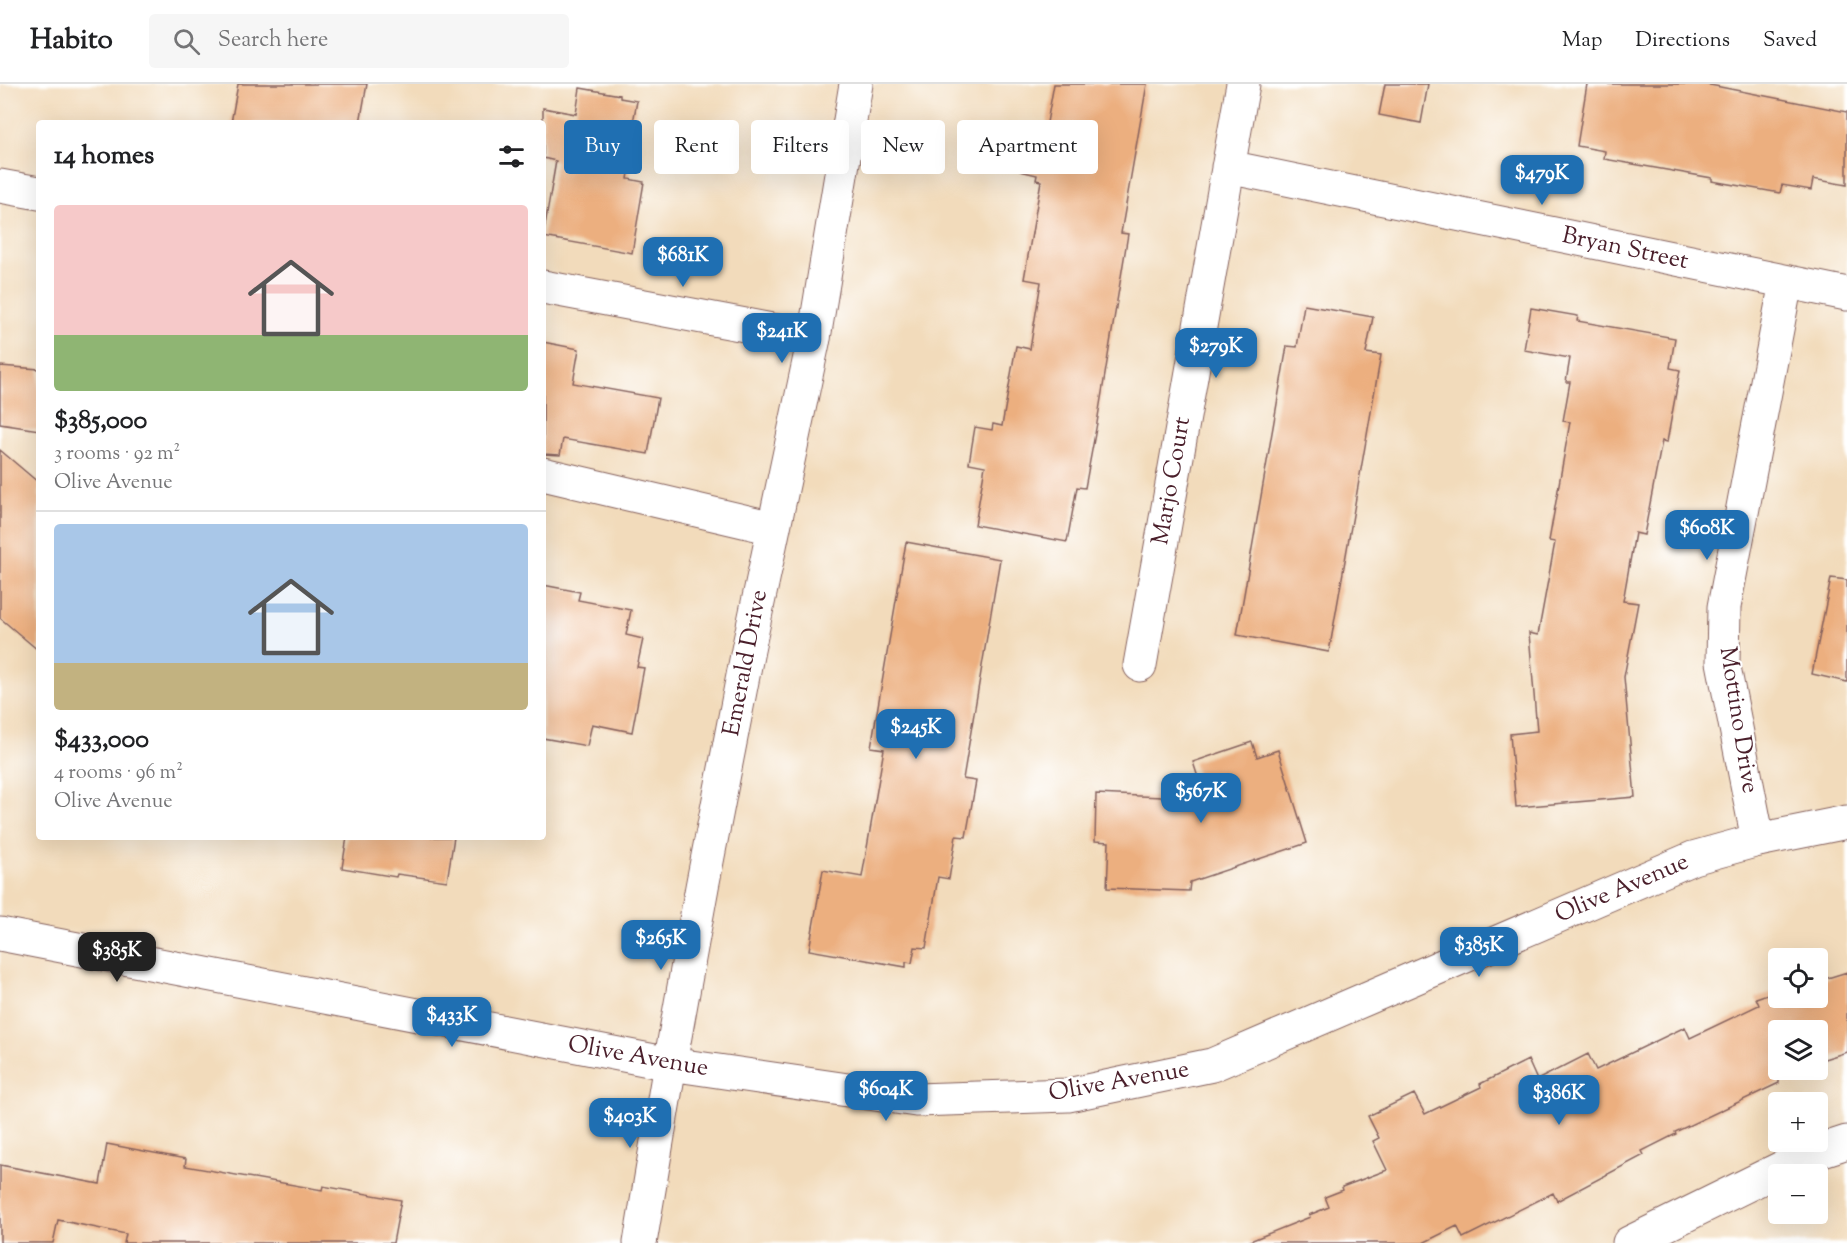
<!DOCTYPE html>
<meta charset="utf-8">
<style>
body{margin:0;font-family:"Sorts Mill Goudy",serif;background:#f6f6f6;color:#202124;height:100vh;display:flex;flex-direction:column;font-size:22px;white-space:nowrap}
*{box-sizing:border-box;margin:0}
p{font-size:20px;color:#757577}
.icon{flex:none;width:33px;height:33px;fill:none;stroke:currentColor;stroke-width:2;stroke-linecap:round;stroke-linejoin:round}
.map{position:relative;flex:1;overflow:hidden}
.panel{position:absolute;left:36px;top:36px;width:510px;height:720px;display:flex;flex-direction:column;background:#fff;border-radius:6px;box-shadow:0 6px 24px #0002}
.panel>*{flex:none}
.hud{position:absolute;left:564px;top:36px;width:570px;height:54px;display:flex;gap:12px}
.controls{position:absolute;left:1768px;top:864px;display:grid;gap:12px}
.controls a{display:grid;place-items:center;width:60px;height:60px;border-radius:6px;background:#fff;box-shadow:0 6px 24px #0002;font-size:30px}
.price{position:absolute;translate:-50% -51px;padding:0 14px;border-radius:12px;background:#1f6fb2;color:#fff;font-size:20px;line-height:39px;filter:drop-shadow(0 2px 3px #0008)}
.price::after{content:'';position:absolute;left:50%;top:36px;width:18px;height:14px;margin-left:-9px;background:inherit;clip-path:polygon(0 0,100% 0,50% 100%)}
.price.on{background:#222;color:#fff}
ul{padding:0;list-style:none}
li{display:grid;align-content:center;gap:12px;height:318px;padding:0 18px}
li+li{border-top:2px solid #e0e0e0}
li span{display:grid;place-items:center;height:186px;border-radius:6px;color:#555}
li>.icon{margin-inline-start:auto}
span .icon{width:108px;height:108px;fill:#fffc;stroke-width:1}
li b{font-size:26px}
h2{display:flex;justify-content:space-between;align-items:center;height:72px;padding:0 18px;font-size:26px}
.chip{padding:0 21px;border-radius:6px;background:#fff;box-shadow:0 6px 24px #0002;font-size:21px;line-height:54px}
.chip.on{background:#1f6fb2;color:#fff}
header{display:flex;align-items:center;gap:36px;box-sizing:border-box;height:84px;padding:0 30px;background:#fff;border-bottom:2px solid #e0e0e0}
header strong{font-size:28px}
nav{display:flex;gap:33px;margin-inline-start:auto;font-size:21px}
.search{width:420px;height:54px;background:#f6f6f6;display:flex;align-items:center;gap:15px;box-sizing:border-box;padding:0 21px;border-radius:6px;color:#757577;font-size:22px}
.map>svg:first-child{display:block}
.building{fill:#ecaf7f}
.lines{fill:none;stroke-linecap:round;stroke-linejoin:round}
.minor-casing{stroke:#85615d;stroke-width:35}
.major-casing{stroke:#85615d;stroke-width:35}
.minor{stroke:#fff;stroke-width:33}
.major{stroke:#fff;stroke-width:33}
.labels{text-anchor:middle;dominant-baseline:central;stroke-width:4.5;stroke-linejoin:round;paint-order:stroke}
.street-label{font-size:24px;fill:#4a1f2b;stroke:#fff}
</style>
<header>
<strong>Habito</strong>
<div class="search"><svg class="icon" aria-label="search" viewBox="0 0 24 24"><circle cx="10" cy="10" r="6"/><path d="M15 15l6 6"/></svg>Search here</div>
<nav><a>Map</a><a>Directions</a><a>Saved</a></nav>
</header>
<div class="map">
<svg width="1847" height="1159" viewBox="0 0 1847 1159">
<rect width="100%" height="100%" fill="#fff"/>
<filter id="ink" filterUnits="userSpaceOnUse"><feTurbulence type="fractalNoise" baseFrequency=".0167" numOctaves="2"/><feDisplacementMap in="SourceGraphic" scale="12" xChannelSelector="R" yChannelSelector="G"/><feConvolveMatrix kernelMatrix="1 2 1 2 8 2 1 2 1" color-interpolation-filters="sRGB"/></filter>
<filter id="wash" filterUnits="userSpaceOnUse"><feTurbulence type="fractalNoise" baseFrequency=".008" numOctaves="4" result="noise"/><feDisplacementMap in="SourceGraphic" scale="24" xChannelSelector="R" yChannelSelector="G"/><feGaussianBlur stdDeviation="1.35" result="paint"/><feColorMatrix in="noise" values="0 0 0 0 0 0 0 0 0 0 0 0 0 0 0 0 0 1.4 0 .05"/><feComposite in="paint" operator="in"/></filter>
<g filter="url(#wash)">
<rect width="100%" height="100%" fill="#f2dbbb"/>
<g id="blocks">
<path class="building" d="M 238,0 L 367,0 L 360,39 L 231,39 Z
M 1054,0 L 1147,0 L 1121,149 L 1128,150 L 1097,339 L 1085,404 L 1077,403 L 1067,458 L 975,441 L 985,382 L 969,379 L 975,343 L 992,346 L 993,340 L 1002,342 L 1016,262 L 1030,265 L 1041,198 L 1024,195 L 1041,97 L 1036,96 L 1037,91 L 1020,87 L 1026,52 L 1044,55 Z
M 1385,0 L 1428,0 L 1421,39 L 1379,31 Z
M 1587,0 L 1705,0 L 1847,28 L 1847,101 L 1813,95 L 1811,106 L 1782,101 L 1780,109 L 1712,97 L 1712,94 L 1604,75 L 1605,67 L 1577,62 Z
M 580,4 L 620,11 L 620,14 L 637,17 L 625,82 L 630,83 L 628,95 L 644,98 L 632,169 L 543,153 L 556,77 L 543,74 L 543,24 L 576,30 Z
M 1304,221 L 1373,233 L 1366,269 L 1381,271 L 1329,568 L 1237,551 L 1287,262 L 1297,263 Z
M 1531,224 L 1578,232 L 1577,237 L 1675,254 L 1670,284 L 1680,286 L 1667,358 L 1662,357 L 1644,451 L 1635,449 L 1623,517 L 1638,519 L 1624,593 L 1635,713 L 1516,723 L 1510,650 L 1537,647 L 1529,549 L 1538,551 L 1555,458 L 1549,457 L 1570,338 L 1563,337 L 1570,298 L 1566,298 L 1570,274 L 1524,266 Z
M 543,258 L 579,265 L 573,299 L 658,314 L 648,370 L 563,355 L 560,371 L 543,370 Z
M 0,282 L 39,285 L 39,346 L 0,340 Z
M 0,366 L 39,399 L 39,567 L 0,534 Z
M 906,458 L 1000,475 L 963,695 L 976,697 L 966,753 L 956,752 L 949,795 L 938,793 L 926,864 L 915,863 L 912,879 L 906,878 L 906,883 L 809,866 L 823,786 L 862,793 L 884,665 L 871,663 Z
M 1831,494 L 1847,496 L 1847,598 L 1812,590 Z
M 543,501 L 580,508 L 578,516 L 631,526 L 626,551 L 643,555 L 637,583 L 644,584 L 632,648 L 592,640 L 587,662 L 543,654 Z
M 1252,658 L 1257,673 L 1278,666 L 1307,759 L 1190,798 L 1189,807 L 1107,804 L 1109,758 L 1095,757 L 1096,710 L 1205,715 L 1193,678 Z
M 347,753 L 454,753 L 447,797 L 397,790 L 396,793 L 342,784 Z
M 1847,888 L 1847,968 L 1818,977 L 1818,946 L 1779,946 L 1779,986 L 1791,986 L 1779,989 L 1779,999 L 1675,1048 L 1676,1050 L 1642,1067 L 1644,1071 L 1557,1117 L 1553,1109 L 1463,1154 L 1457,1142 L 1423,1159 L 1250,1159 L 1250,1157 L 1310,1133 L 1309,1131 L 1329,1123 L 1325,1113 L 1343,1106 L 1342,1103 L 1387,1086 L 1373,1057 L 1379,1054 L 1368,1032 L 1414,1010 L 1425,1030 L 1481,1003 L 1480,1000 L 1528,976 L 1537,996 L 1588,970 L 1596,986 L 1685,943 L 1690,954 L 1759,921 L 1756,914 L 1779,906 L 1779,914 L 1818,914 L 1818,897 Z
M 107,1060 L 186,1075 L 185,1082 L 322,1106 L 323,1102 L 401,1116 L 393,1159 L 124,1159 L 126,1150 L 58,1136 L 53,1159 L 0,1159 L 0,1081 L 100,1100 Z"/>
</g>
</g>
<g filter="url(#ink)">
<use href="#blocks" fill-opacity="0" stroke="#85615d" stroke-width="1.5"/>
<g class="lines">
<defs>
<path id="minor" d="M 1228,83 L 1847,210
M 0,102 L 39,109
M 543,203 L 814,254
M 543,390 L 773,444
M 1140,581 L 1243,0
M 1758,756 L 1723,578 L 1724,523 L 1786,198
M 1629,1159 L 1810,1070 L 1847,1058"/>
<path id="major" d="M 0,850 L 670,980 L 916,1016 L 1068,1011 L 1212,981 L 1693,774 L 1758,756 L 1847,738
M 640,1159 L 670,980 L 702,803 L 748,566 L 814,254 L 856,0"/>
</defs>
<use href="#minor" class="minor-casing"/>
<use href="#major" class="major-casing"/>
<use href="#minor" class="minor"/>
<use href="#major" class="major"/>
</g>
</g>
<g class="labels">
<g class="street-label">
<text transform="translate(1625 165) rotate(12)">Bryan Street</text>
<text transform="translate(1172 397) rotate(-80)">Marjo Court</text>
<text transform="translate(746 579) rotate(-79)">Emerald Drive</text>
<text transform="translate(1738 636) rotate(81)">Mottino Drive</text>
<text transform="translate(1622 805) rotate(-23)">Olive Avenue</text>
<text transform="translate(638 973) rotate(10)">Olive Avenue</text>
<text transform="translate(1119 998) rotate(-10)">Olive Avenue</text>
</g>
</g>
</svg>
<div class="controls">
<a><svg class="icon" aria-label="locate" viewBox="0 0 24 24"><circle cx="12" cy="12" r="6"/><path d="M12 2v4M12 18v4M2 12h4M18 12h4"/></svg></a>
<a><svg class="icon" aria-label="layers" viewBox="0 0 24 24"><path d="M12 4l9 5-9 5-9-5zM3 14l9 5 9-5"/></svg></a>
<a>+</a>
<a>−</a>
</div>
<b class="price" style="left:1542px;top:122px">$479K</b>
<b class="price" style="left:683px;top:204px">$681K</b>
<b class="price" style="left:782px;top:280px">$241K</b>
<b class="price" style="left:1216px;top:295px">$279K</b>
<b class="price" style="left:1707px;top:477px">$608K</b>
<b class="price" style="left:916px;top:676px">$245K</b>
<b class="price" style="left:1201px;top:740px">$567K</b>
<b class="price" style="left:661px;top:887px">$265K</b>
<b class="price" style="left:1479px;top:894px">$385K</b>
<b class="price on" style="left:117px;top:899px">$385K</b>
<b class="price" style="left:452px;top:964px">$433K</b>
<b class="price" style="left:886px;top:1038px">$604K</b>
<b class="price" style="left:1559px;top:1042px">$386K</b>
<b class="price" style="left:630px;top:1065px">$403K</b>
<div class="hud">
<a class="chip on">Buy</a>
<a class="chip">Rent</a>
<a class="chip">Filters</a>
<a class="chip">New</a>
<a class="chip">Apartment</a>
</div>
<section class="panel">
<h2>14 homes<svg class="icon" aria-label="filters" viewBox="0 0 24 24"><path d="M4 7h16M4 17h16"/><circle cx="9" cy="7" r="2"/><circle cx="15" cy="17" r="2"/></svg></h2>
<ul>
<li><span style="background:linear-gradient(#f6c9c9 70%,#8fb573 0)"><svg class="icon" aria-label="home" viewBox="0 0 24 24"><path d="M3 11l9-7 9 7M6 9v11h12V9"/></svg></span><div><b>$385,000</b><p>3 rooms · 92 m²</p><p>Olive Avenue</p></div></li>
<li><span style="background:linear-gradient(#a9c7e8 75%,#c2b280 0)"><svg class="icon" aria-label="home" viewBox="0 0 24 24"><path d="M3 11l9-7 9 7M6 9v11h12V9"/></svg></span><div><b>$433,000</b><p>4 rooms · 96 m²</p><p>Olive Avenue</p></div></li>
</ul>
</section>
</div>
